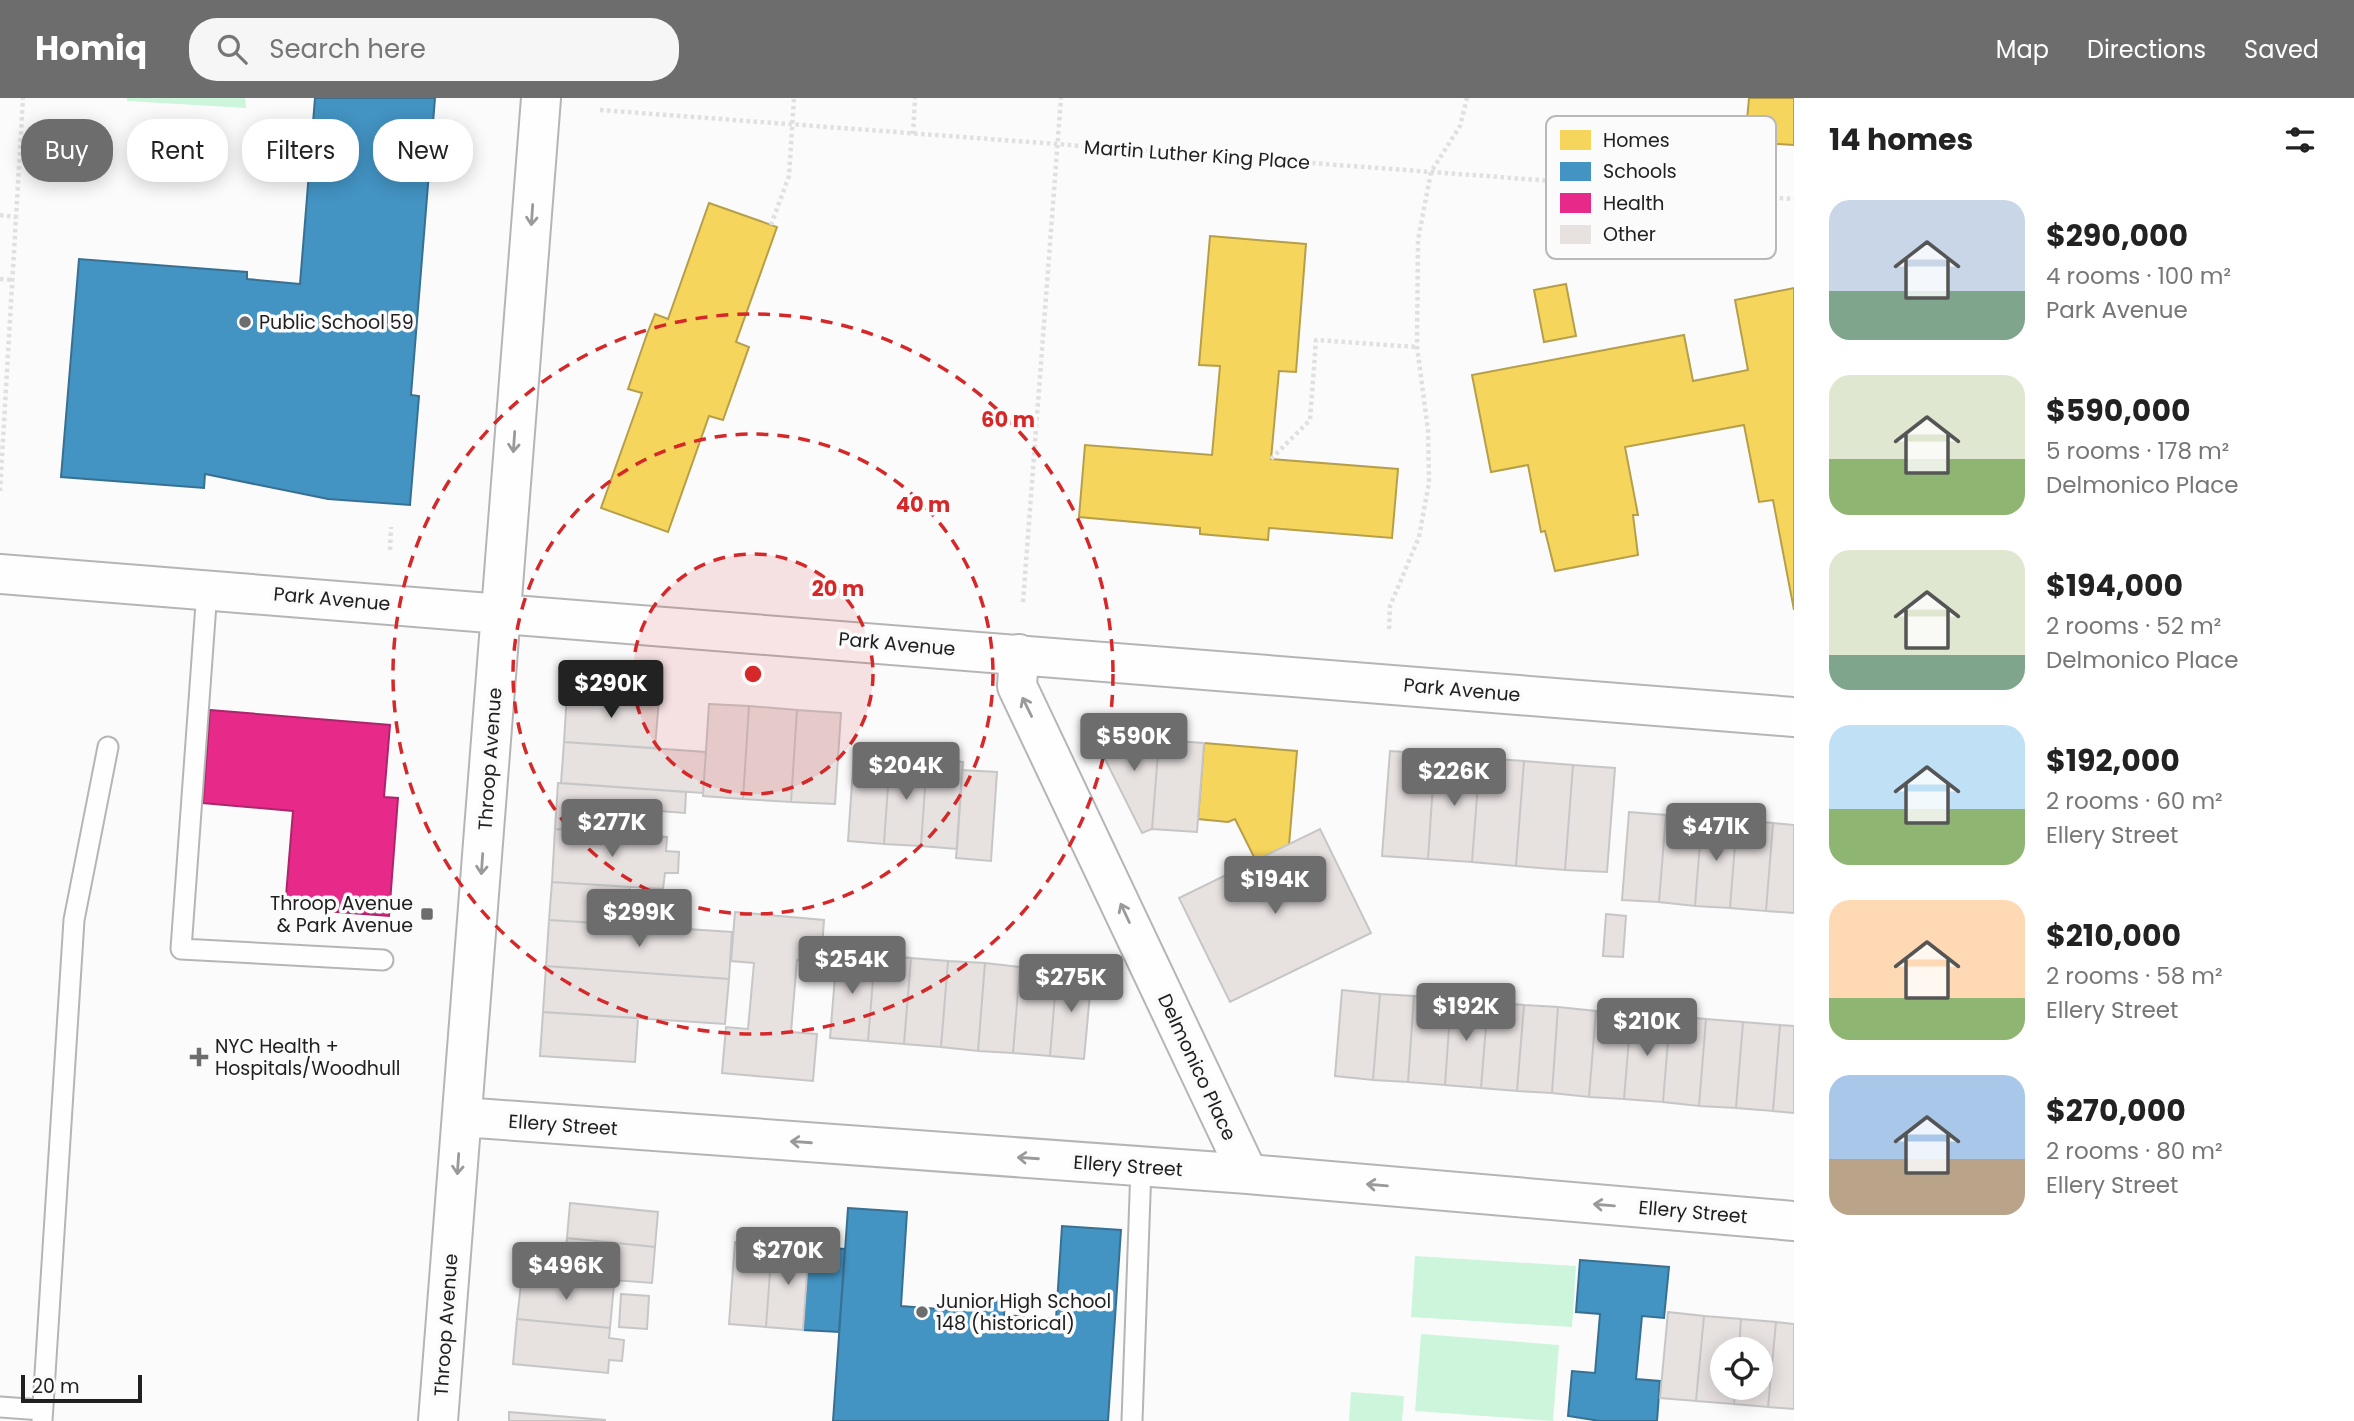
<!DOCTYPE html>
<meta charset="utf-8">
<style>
body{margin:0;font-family:Poppins,sans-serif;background:#f6f6f6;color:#222;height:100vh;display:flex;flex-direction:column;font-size:26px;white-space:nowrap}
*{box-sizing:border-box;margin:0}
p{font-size:23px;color:#767676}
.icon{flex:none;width:38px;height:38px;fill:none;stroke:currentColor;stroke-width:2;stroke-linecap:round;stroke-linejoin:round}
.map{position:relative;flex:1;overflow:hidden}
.panel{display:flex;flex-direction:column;background:#fff;width:560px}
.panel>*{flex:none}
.hud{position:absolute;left:21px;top:21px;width:665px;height:63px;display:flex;gap:14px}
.buttons{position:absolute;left:1710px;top:1239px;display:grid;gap:14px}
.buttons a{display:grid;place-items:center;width:63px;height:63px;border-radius:50%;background:#fff;box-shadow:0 4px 18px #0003;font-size:35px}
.scale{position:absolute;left:21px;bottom:18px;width:121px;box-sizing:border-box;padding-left:7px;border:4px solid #202020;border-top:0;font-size:19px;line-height:24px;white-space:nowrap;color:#202020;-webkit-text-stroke:5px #fbfbfc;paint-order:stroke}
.price{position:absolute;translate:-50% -60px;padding:0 16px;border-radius:7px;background:#6d6d6d;color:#fff;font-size:23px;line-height:46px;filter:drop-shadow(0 2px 4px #0008)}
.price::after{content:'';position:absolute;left:50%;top:42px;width:21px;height:16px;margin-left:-10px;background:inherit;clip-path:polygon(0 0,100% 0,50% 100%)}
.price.on{background:#222;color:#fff}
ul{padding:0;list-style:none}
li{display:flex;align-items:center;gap:21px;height:175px;padding:0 35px}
li span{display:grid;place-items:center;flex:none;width:196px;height:140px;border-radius:21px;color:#555}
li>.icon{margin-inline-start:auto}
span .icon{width:84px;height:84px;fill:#fffc;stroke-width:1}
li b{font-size:30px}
h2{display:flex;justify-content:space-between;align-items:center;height:84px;padding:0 35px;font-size:30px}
.pill{padding:0 24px;border-radius:28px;background:#fff;box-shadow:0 4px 18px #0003;font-size:24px;line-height:63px}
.pill.on{background:#6d6d6d;color:#fff}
header{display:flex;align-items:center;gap:42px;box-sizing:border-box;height:98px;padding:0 35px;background:#6d6d6d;color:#fff}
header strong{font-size:33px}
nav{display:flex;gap:38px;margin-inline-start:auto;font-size:24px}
.search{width:490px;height:63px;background:#f6f6f6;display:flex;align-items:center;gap:18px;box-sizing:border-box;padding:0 24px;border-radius:28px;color:#767676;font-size:26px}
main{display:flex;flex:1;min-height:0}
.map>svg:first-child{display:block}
.green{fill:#cdf5dc}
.homes{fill:#f6d55c;stroke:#b69f4a;stroke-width:2}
.schools{fill:#4393c3;stroke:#387092;stroke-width:2}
.health{fill:#e7298a;stroke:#ab266a;stroke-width:2}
.building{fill:#e7e1e0;stroke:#c7c6c7;stroke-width:2}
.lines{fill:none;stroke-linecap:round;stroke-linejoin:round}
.lane-casing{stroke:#b5b5b6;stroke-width:23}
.street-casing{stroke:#b5b5b6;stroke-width:42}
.path{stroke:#e0e0e0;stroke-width:4.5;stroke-dasharray:3.5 3.5;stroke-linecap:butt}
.lane{stroke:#fefeff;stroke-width:19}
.street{stroke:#fefeff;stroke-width:38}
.oneway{stroke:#9a9a9b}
.ring{fill:none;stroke:#d62828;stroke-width:3.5;stroke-dasharray:12 9}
.poi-dot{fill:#6d6d6d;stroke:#fbfbfc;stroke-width:2.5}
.labels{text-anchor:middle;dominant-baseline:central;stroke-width:7;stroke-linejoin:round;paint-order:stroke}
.street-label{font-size:19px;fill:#202020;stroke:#fbfbfc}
.poi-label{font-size:19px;fill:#202020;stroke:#fbfbfc;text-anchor:start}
.key{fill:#fbfbfc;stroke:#b9b9ba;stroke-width:2}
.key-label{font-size:19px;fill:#202020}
.centre{fill:#d62828;stroke:#fbfbfc;stroke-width:3.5}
.ring-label{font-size:21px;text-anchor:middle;font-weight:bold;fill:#d62828;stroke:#fbfbfc;stroke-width:7;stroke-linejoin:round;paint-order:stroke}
</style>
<header>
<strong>Homiq</strong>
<div class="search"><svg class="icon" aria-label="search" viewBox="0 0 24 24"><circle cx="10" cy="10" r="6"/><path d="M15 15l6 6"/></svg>Search here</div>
<nav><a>Map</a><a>Directions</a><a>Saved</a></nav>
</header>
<main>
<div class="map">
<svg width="1794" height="1323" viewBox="0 0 1794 1323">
<rect width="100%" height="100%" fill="#fbfbfc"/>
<path class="green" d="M 127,0 L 245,0 L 246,10 L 127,3 Z
M 1415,1158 L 1576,1168 L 1572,1229 L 1411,1219 Z
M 1421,1236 L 1559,1247 L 1553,1323 L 1415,1313 Z
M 1351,1294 L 1404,1298 L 1402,1323 L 1349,1323 Z"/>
<path class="homes" d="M 1749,0 L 1794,0 L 1794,47 L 1745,44 Z
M 709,105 L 777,129 L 736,244 L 749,249 L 723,322 L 709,318 L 668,434 L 601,410 L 642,295 L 628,291 L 647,236 L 655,216 L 668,221 Z
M 1210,138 L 1306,146 L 1296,274 L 1279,273 L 1271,361 L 1398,371 L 1392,440 L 1269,430 L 1268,442 L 1200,436 L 1200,430 L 1079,419 L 1085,347 L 1212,357 L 1220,268 L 1199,267 Z
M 1566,186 L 1576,238 L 1544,244 L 1534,192 Z
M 1794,190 L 1794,512 L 1773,402 L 1759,404 L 1744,327 L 1625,349 L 1638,417 L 1633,417 L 1638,457 L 1555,473 L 1545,433 L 1541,434 L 1528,367 L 1491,374 L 1472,277 L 1684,237 L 1693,283 L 1748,272 L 1735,202 Z
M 1204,645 L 1297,653 L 1289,747 L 1256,763 L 1235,721 L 1228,724 L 1198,721 Z"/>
<path class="schools" d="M 315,0 L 435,0 L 411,297 L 419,298 L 410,407 L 328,401 L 205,376 L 204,390 L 61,379 L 79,161 L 247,174 L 247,181 L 300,186 Z
M 848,1110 L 907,1114 L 901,1208 L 952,1212 L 952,1200 L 1005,1204 L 1004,1217 L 1056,1221 L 1062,1128 L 1121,1132 L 1108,1323 L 833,1323 Z
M 809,1149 L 845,1151 L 839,1234 L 803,1232 Z
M 1580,1162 L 1669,1169 L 1664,1220 L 1642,1218 L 1636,1281 L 1660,1283 L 1657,1323 L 1600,1323 L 1568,1318 L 1572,1273 L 1595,1275 L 1600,1216 L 1576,1214 Z"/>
<path class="health" d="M 210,612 L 390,627 L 384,699 L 398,700 L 389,818 L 285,810 L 293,713 L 203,705 Z"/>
<path class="building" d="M 567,594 L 659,601 L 655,650 L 564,644 Z
M 709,606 L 749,608 L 743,701 L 703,698 Z
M 749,608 L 797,612 L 791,704 L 743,701 Z
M 797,612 L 841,615 L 835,706 L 791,704 Z
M 1102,637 L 1159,642 L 1152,731 L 1142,735 L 1096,643 Z
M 1159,642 L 1204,645 L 1197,734 L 1152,731 Z
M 564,644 L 706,654 L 703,695 L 561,685 Z
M 1390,653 L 1435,656 L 1428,761 L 1382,758 Z
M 854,656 L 890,659 L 884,746 L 848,743 Z
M 1435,656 L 1480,660 L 1472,764 L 1428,761 Z
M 890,659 L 927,661 L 921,748 L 884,746 Z
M 1480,660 L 1524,663 L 1516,768 L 1472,764 Z
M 927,661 L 963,664 L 957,751 L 921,748 Z
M 1524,663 L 1573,667 L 1565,772 L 1516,768 Z
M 1573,667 L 1615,670 L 1607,774 L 1565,772 Z
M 962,672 L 997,674 L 991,763 L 956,760 Z
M 558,685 L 686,694 L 685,715 L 633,711 L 631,736 L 555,731 Z
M 1629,714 L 1666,717 L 1659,804 L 1622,802 Z
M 1666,717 L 1702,720 L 1695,808 L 1659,804 Z
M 1702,720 L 1737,722 L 1730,810 L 1695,808 Z
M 1737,722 L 1773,725 L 1766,813 L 1730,810 Z
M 1773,725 L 1794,727 L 1794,815 L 1766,813 Z
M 555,731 L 667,739 L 666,753 L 679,754 L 678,775 L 665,775 L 663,791 L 552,784 Z
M 1320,731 L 1371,835 L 1230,904 L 1179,800 Z
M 552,784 L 630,789 L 628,827 L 549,822 Z
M 735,814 L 824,822 L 821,864 L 797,862 L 791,934 L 817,936 L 813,983 L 722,975 L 726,929 L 748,931 L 754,865 L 731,863 Z
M 1606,816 L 1626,818 L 1623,859 L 1603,858 Z
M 549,822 L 732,834 L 729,881 L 546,868 Z
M 837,854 L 875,857 L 868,943 L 830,940 Z
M 875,857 L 911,860 L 904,946 L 868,943 Z
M 911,860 L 948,863 L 941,949 L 904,946 Z
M 948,863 L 985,865 L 978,953 L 941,949 Z
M 985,865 L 1020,869 L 1013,955 L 978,953 Z
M 546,868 L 729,881 L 725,926 L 543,914 Z
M 1020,869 L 1057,872 L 1050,958 L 1013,955 Z
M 1057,872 L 1092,874 L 1084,961 L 1050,958 Z
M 1342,892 L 1380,896 L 1373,982 L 1335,978 Z
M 1380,896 L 1414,898 L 1408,984 L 1373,982 Z
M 1414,898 L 1451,901 L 1445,987 L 1408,984 Z
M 1451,901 L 1488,904 L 1481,990 L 1445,987 Z
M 1488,904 L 1524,907 L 1517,993 L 1481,990 Z
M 1524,907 L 1558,909 L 1552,995 L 1517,993 Z
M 1558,909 L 1596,913 L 1589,999 L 1552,995 Z
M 1596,913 L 1631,915 L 1624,1001 L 1589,999 Z
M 543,914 L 638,920 L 635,964 L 540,958 Z
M 1631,915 L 1670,918 L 1663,1004 L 1624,1001 Z
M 1670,918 L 1706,921 L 1699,1008 L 1663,1004 Z
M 1706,921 L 1743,924 L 1736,1010 L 1699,1008 Z
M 1743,924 L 1780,927 L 1773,1013 L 1736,1010 Z
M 1780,927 L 1794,928 L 1794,1015 L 1773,1013 Z
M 570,1105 L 658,1114 L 655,1149 L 567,1140 Z
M 567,1140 L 655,1149 L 652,1185 L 614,1182 L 614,1186 L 563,1181 Z
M 735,1144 L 772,1147 L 766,1229 L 729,1226 Z
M 772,1147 L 809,1149 L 803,1232 L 766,1229 Z
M 522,1177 L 614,1186 L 610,1230 L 517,1221 Z
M 621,1196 L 649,1198 L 647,1231 L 619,1229 Z
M 1668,1214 L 1704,1218 L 1696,1303 L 1660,1300 Z
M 1704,1218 L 1741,1221 L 1739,1251 L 1722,1251 L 1722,1290 L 1735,1290 L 1734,1306 L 1696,1303 Z
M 517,1221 L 610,1230 L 609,1240 L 624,1242 L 622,1263 L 609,1262 L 608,1275 L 513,1266 Z
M 1741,1221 L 1776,1224 L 1768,1309 L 1734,1306 L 1735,1290 L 1760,1290 L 1760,1251 L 1739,1251 Z
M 1776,1224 L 1794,1226 L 1794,1311 L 1768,1309 Z
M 509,1314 L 605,1322 L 605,1323 L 509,1323 Z"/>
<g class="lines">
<defs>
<path id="lane" d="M 207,492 L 181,851 L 383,862
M 0,1309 L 42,1312
M 42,1323 L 74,822 L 108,649
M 1132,1323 L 1141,1069"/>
<path id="street" d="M 0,476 L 1794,619
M 1019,556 L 1017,588 L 1248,1076
M 462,1019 L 1248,1076 L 1794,1123
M 438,1323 L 541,0"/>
</defs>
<use href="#lane" class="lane-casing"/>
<use href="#street" class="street-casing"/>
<path class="path" d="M 600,12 L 1794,101
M 913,36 L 915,0
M 0,117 L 16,119
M 771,127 L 789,78 L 794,0
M 0,181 L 12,182
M 1271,361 L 1310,322 L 1316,242 L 1417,249
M 0,393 L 23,0
M 390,452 L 391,429
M 1023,504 L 1061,0
M 1389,531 L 1390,508 L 1419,439 L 1429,385 L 1428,332 L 1417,249 L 1418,142 L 1431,74 L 1460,28 L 1467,0"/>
<use href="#lane" class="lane"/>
<use href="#street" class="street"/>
</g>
<defs><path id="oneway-shaft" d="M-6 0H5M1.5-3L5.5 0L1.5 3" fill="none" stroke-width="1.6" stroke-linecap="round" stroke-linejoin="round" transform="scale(1.75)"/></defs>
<g class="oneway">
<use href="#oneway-shaft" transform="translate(532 117) rotate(94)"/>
<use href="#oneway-shaft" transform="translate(514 344) rotate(94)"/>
<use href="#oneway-shaft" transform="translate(1027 609) rotate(-116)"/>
<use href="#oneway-shaft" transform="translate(482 766) rotate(94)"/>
<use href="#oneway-shaft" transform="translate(1125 815) rotate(-115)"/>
<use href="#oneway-shaft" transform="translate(801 1044) rotate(-176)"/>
<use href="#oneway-shaft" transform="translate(1028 1060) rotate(-176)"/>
<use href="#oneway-shaft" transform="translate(458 1066) rotate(94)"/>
<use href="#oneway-shaft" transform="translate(1377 1087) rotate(-175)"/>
<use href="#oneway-shaft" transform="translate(1604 1107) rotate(-175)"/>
</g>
<circle cx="753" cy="576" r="120" fill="#d62828" fill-opacity=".12"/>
<g class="ring">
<circle cx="753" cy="576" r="120"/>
<circle cx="753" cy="576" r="240"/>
<circle cx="753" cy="576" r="360"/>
</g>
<g class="poi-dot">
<circle cx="245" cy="224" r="7"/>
<rect x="420" y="809" width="14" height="14" rx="3.5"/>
<path d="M195.5 948.5h7v7h7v7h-7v7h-7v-7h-7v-7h7z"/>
<circle cx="922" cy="1214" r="7"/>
</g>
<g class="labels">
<g class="street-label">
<text transform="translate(1197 57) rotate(4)">Martin Luther King Place</text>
<text transform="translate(332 501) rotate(5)">Park Avenue</text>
<text transform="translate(897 546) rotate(5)">Park Avenue</text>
<text transform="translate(1462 592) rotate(5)">Park Avenue</text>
<text transform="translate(490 661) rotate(-86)">Throop Avenue</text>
<text transform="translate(1197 969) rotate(65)">Delmonico Place</text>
<text transform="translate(563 1027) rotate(4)">Ellery Street</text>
<text transform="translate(1128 1068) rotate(4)">Ellery Street</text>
<text transform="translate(1693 1114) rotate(5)">Ellery Street</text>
<text transform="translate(446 1227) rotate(-86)">Throop Avenue</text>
</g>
<g class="poi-label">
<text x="259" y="224">Public School 59</text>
<text x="413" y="805" text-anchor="end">Throop Avenue<tspan x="413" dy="22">&amp; Park Avenue</tspan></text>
<text x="215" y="948">NYC Health +<tspan x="215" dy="22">Hospitals/Woodhull</tspan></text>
<text x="936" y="1203">Junior High School<tspan x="936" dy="22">148 (historical)</tspan></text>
</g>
</g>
<rect x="1546" y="18" width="230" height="143" rx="10" class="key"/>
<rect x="1560" y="32" width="31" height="20" fill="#f6d55c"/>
<rect x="1560" y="64" width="31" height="19" fill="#4393c3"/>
<rect x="1560" y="95" width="31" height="20" fill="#e7298a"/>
<rect x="1560" y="127" width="31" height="19" fill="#e7e1e0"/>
<g class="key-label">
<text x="1603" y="49">Homes</text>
<text x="1603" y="80">Schools</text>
<text x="1603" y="112">Health</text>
<text x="1603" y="143">Other</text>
</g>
<circle cx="753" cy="576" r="10" class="centre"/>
<g class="ring-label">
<text x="1008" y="329">60 m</text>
<text x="923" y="414">40 m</text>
<text x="838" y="498">20 m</text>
</g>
</svg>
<div class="buttons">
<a><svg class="icon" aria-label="locate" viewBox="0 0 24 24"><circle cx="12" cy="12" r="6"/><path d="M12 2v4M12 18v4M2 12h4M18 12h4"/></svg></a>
</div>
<div class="scale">20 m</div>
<b class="price on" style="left:611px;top:622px">$290K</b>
<b class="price" style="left:1134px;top:675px">$590K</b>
<b class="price" style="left:906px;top:704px">$204K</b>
<b class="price" style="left:1454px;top:710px">$226K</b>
<b class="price" style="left:612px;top:761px">$277K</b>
<b class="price" style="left:1716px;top:765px">$471K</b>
<b class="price" style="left:1275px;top:818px">$194K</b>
<b class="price" style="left:639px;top:851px">$299K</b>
<b class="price" style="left:852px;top:898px">$254K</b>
<b class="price" style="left:1071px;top:916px">$275K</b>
<b class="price" style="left:1466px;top:945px">$192K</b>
<b class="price" style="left:1647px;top:960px">$210K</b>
<b class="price" style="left:788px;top:1189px">$270K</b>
<b class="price" style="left:566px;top:1204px">$496K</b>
<div class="hud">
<a class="pill on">Buy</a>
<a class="pill">Rent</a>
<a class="pill">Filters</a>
<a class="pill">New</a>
</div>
</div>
<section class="panel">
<h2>14 homes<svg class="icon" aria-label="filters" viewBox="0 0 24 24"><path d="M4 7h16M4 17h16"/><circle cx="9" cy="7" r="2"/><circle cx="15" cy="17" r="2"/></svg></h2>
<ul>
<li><span style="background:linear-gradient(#c9d6e8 65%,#7fa58c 0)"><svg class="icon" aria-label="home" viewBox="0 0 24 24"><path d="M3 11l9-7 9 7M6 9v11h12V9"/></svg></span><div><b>$290,000</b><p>4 rooms · 100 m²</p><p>Park Avenue</p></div></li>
<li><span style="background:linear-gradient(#dfe7d0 60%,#8fb573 0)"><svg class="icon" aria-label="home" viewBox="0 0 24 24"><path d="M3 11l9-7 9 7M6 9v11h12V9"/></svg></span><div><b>$590,000</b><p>5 rooms · 178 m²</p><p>Delmonico Place</p></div></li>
<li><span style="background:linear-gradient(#dfe7d0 75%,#7fa58c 0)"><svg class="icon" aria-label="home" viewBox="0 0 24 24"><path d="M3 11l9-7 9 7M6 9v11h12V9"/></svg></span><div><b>$194,000</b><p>2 rooms · 52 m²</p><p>Delmonico Place</p></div></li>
<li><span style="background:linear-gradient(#bfe0f5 60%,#8fb573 0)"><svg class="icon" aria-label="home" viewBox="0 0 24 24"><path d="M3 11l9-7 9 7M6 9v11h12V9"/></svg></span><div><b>$192,000</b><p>2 rooms · 60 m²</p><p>Ellery Street</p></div></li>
<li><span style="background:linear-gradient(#ffd9b3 70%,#8fb573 0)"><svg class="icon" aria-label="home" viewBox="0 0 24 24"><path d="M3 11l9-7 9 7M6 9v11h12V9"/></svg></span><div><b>$210,000</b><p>2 rooms · 58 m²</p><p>Ellery Street</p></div></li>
<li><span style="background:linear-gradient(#a9c7e8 60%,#b9a48a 0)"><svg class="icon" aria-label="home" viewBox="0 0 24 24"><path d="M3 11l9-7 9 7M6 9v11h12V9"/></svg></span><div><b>$270,000</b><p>2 rooms · 80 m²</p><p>Ellery Street</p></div></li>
</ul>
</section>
</main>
